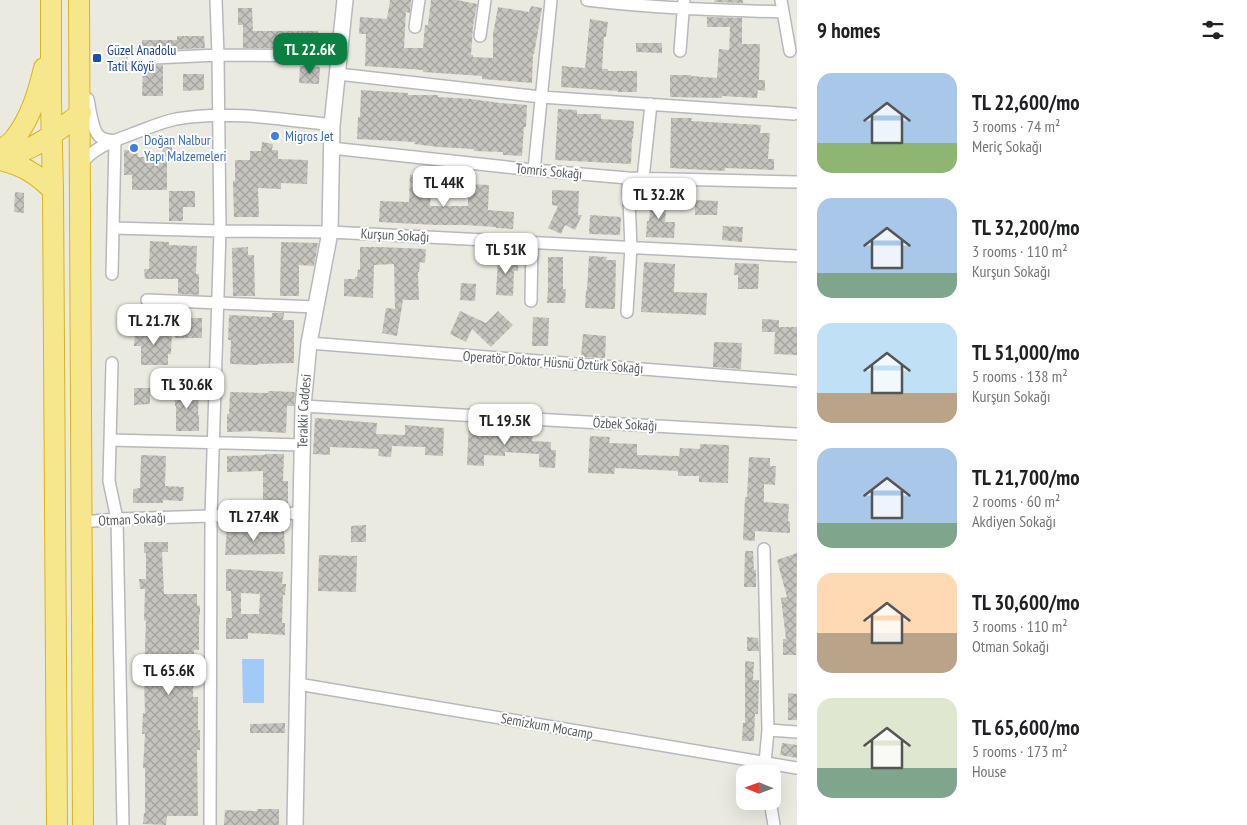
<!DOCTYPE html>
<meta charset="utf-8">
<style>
body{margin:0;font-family:"PT Sans Narrow",sans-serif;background:#f2f2f2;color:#202124;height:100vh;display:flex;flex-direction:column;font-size:19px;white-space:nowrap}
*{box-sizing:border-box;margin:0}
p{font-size:16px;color:#757577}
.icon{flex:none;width:28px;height:28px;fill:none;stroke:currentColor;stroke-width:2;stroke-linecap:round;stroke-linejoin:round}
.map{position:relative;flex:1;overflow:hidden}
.details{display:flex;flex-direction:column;background:#fff;width:450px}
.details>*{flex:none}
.needle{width:32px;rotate:271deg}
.controls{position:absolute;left:736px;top:765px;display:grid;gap:10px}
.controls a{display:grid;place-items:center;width:45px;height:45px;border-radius:10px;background:#fff;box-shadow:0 5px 20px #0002;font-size:25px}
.price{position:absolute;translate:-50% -42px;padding:0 11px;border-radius:10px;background:#fff;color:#222;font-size:16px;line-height:32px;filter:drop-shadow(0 1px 2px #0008)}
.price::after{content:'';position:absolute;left:50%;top:30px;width:15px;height:11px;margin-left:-8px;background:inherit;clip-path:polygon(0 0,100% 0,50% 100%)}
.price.active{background:#0b8043;color:#fff}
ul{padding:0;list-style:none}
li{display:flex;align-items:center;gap:15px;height:125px;padding:0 20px}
li span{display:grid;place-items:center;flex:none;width:140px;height:100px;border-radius:15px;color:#555}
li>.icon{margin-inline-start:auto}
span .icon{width:60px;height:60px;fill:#fffc;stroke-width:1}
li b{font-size:21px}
h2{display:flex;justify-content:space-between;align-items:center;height:60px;padding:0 20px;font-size:21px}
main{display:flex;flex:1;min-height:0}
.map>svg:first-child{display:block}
.water{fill:#a2caf9}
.building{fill:url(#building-cross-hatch);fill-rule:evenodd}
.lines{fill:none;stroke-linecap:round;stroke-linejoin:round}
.street-casing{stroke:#b6b8bd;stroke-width:14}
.secondary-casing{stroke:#b6b9be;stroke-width:18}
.highway-casing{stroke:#deb50e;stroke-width:22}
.street{stroke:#fff;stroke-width:11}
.secondary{stroke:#fff;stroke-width:15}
.highway{stroke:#f6e78d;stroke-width:20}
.transit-dot{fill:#1a4fb4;stroke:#fff;stroke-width:2}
.shop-dot{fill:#3f7fe0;stroke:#fff;stroke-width:2}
.labels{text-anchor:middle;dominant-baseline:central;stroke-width:4;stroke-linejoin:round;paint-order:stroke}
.transit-label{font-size:14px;fill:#164399;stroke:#fff;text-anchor:start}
.shop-label{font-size:14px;fill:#366cbe;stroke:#fff;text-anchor:start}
.street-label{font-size:14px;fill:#595c61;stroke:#fff}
</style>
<main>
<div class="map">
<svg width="797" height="825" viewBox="0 0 797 825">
<defs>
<pattern id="building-cross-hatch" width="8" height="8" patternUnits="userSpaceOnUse" patternTransform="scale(1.25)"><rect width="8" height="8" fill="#c6c4be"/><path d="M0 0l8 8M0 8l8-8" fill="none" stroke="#a4a29e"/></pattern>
</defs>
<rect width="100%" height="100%" fill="#ebeae0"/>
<path class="water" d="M 242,659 L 264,659 L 264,703 L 243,703 Z"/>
<path class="building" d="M 390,0 L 411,0 L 410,13 L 406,12 L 404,48 L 423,48 L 425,25 L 428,25 L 431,0 L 457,0 L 477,4 L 473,26 L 471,55 L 473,55 L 473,57 L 493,58 L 493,34 L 498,7 L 529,12 L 531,6 L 542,8 L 534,54 L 533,54 L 532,83 L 482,79 L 482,76 L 423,72 L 423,70 L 365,66 L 366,34 L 359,34 L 360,17 L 387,19 Z
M 715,0 L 743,0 L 743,3 L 714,2 Z
M 238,8 L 252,8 L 253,31 L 318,31 L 318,48 L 243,48 L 243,25 L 238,25 Z
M 707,17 L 742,18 L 742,44 L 760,44 L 759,80 L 765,80 L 765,91 L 758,90 L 757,98 L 722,96 L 722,98 L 670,97 L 670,75 L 691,75 L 691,76 L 717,78 L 719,49 L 729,50 L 730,27 L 707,27 Z
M 590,19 L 608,22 L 606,37 L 604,37 L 602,69 L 608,69 L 608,71 L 637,71 L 637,92 L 618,92 L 618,91 L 561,87 L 562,66 L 585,68 Z
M 177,36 L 204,36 L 205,48 L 142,51 L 142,40 L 177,40 Z
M 636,43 L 662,43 L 662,53 L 636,52 Z
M 163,65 L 163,96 L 142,96 L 143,66 Z
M 300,66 L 320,67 L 319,84 L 299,83 Z
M 183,74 L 204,74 L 204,90 L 183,91 Z
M 361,90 L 408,93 L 408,95 L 438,95 L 438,97 L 471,99 L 500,103 L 527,105 L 526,127 L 524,127 L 522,156 L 503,155 L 503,152 L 474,151 L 474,149 L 438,147 L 414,144 L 415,142 L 357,139 L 358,117 L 360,117 Z
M 558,109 L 577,110 L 577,114 L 601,114 L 601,119 L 634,121 L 633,139 L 632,138 L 631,164 L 555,160 Z
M 671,118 L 692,118 L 691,121 L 761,125 L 760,133 L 770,133 L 768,159 L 774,159 L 774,170 L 725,168 L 725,171 L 670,168 Z
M 162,139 L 172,139 L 172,157 L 163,157 Z
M 262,142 L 273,144 L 272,150 L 278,150 L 278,159 L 308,160 L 307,184 L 281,183 L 281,189 L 258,188 L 259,217 L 234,217 L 233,181 L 235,181 L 235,160 L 250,160 L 250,151 L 261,151 Z
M 124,150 L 137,150 L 138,157 L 144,157 L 144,158 L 167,158 L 167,190 L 132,190 L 132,175 L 124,175 Z
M 410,175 L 432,176 L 430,206 L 468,206 L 468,184 L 489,185 L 488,210 L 514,212 L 513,229 L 496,228 L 496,227 L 465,225 L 436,225 L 379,222 L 380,201 L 409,202 Z
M 552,190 L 579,191 L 578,215 L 582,215 L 575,230 L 565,225 L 561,234 L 548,228 L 558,206 L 552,205 Z
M 169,191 L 195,191 L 195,207 L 183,207 L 183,221 L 169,221 Z
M 15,192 L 24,193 L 24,213 L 14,212 Z
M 651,196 L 667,197 L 665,222 L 675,222 L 674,238 L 646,237 L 647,221 L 649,221 Z
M 695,200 L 718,201 L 717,215 L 695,215 Z
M 590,215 L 621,217 L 620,235 L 589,234 Z
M 723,226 L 743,227 L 742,242 L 722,240 Z
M 150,241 L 169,242 L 169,245 L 197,246 L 196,274 L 199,274 L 199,295 L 178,294 L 178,279 L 145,279 L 144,269 L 149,269 Z
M 281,242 L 318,243 L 314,266 L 299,265 L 299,296 L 280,296 Z
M 248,247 L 248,255 L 254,255 L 255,296 L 233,296 L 232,248 Z
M 360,247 L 380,247 L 426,249 L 425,263 L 420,262 L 419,272 L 418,272 L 419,300 L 403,300 L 397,336 L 382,333 L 386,308 L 395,309 L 394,264 L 374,265 L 373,298 L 344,296 L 344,279 L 355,279 L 355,277 L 357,277 L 358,269 L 360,270 Z
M 498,256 L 519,257 L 518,271 L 514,271 L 513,296 L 496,295 Z
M 589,256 L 607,257 L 606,260 L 616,260 L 615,309 L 585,308 L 586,290 L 587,290 Z
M 548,257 L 563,257 L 563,289 L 566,289 L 565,303 L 547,303 L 548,289 Z
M 644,262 L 675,264 L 674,292 L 707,293 L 706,315 L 641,312 Z
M 735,263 L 759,264 L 758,289 L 738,289 L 738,275 L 734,275 Z
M 461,283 L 476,284 L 475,301 L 460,300 Z
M 460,311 L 486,323 L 498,311 L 513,325 L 491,347 L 472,329 L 466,342 L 450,334 Z
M 272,313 L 284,313 L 283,320 L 294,320 L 294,363 L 258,364 L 258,365 L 230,364 L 231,340 L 228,340 L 229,315 L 272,317 Z
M 533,317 L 549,318 L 548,346 L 532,346 Z
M 175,318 L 202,318 L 202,338 L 175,338 Z
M 762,319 L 779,320 L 779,327 L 797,327 L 797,355 L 774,354 L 775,332 L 762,332 Z
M 135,330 L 172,331 L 171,354 L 168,354 L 168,365 L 141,365 L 141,346 L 134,346 Z
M 583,334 L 606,336 L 605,358 L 581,357 Z
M 714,342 L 742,343 L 741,369 L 713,367 Z
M 134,388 L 150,388 L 150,404 L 134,405 Z
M 175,388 L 199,389 L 198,415 L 199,415 L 199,431 L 176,431 L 176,406 L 175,406 Z
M 269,391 L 295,392 L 294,406 L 287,406 L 286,433 L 255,431 L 227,432 L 227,414 L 229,414 L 230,392 L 268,393 Z
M 315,418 L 377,423 L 376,434 L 405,435 L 405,425 L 444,428 L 443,456 L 425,455 L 425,447 L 392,446 L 391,457 L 378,456 L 379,449 L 330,447 L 330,455 L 313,454 Z
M 469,423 L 485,424 L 485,429 L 507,430 L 506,432 L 533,433 L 532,441 L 551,442 L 551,450 L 556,450 L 555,468 L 539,467 L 539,454 L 505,452 L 505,456 L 484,455 L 484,466 L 467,465 Z
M 590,436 L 610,437 L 609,443 L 637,444 L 637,455 L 679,456 L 680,448 L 700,449 L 700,444 L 729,445 L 728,483 L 699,482 L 699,476 L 678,476 L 678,471 L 615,468 L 614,474 L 588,473 Z
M 265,454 L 284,454 L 283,481 L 288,481 L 288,503 L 263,503 L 263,471 L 227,472 L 227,456 L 265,455 Z
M 141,455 L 166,456 L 165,486 L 184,487 L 183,501 L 163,500 L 163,503 L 133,503 L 133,489 L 140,488 Z
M 749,457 L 770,458 L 770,466 L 776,466 L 775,485 L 764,484 L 764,502 L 789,504 L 788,521 L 790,522 L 790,533 L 755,531 L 755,541 L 743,540 L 745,497 L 747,497 Z
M 366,525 L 366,542 L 351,542 L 351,526 Z
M 227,528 L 250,529 L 250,531 L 284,531 L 285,554 L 225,555 Z
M 144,542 L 168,542 L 168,552 L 162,552 L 164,594 L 197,594 L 197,605 L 200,606 L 200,615 L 199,615 L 199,650 L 194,650 L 193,697 L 198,697 L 198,730 L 200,730 L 200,750 L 197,750 L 198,816 L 167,816 L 166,825 L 143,824 L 144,813 L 145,813 L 145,768 L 143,768 L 145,734 L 142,734 L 143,713 L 145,714 L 144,679 L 145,679 L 145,645 L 146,621 L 144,620 L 145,589 L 140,589 L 139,579 L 146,579 L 146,553 L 144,553 Z
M 745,551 L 753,551 L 754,570 L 756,570 L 756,587 L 744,587 Z
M 797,553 L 796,655 L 783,655 L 783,639 L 786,639 L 781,598 L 787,597 L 777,560 Z
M 319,555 L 357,556 L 356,592 L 318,591 Z
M 226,569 L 283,572 L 282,584 L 286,584 L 285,595 L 283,595 L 282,623 L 285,623 L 285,635 L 248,633 L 248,639 L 226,639 L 226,618 L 232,618 L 231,591 L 226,591 ZM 241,593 L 260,594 L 259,614 L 241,614 Z
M 747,637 L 758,638 L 759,651 L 747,651 Z
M 745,661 L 754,662 L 753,680 L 759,680 L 758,714 L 755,714 L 754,741 L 742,741 L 743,723 L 745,723 Z
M 788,693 L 797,694 L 797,720 L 788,720 Z
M 285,723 L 285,733 L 250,733 L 250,724 Z
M 782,743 L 797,745 L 797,758 L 780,755 Z
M 257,809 L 279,809 L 279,825 L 224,825 L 225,810 L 257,811 Z"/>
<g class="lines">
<defs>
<path id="street" d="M 587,0 C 652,8 717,10 783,12
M 781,0 L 790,51
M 415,27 L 419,0
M 480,36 L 485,0
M 680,51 L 684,0
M 133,59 L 218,55 L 340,56
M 338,74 L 541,97 L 794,114
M 88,99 C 90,109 92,129 99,136 C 103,140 109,140 115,141
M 331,148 L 534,170 L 628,178 L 797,182
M 80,165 C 94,147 111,142 132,134 C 146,129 161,122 176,119 C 228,110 280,119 332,125
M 534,170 L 551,0
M 643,179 L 651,104
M 113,228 L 220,231 L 330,232 L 797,256
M 112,274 L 115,141
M 147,300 L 316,307
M 531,301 L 532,242
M 627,312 L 631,247 L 628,178
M 309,343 L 797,381
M 112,363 L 109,481 L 117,519 L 123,825
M 303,406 L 797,434
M 110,440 L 302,445
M 82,522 L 117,519 L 301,513
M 764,549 L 768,730 L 765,763 L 767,774
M 298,684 L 797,768
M 768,730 L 797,732
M 770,801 L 774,825
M 210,825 L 211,516 L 220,231 L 218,55 L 216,0"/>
<g id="secondary">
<path id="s1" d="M 295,825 L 303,406 L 309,343 L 330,232 L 332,125 L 345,0"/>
</g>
<path id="highway" d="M 51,0 L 51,103 L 53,190 L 57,825
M 79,0 L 83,825
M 0,151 C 5,147 11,143 15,138 C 31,117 38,93 44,68
M 0,156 C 6,155 14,154 20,152 C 43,144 62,127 81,113
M 0,160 C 24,166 35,173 53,190"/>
</defs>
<use href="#street" class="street-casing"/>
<use href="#secondary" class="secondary-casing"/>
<use href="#highway" class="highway-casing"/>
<use href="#street" class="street"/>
<use href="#secondary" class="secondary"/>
<use href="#highway" class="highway"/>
</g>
<rect class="transit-dot" x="92" y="53" width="10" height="10" rx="2.5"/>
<g class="shop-dot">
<circle cx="275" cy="136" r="5"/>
<circle cx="134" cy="148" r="5"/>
</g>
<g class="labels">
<g class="transit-label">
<text x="107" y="50">Güzel Anadolu<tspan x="107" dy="16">Tatil Köyü</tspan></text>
</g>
<g class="shop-label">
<text x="285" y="136">Migros Jet</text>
<text x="144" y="140">Doğan Nalbur<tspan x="144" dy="16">Yapı Malzemeleri</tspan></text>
</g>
<g class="street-label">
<text transform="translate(549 171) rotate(5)">Tomris Sokağı</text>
<text transform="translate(395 235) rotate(3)">Kurşun Sokağı</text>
<text transform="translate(553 362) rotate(4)">Operatör Doktor Hüsnü Öztürk Sokağı</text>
<text stroke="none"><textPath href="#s1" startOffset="414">Terakki Caddesi</textPath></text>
<text transform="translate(625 424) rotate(3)">Özbek Sokağı</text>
<text transform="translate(132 519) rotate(-3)">Otman Sokağı</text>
<text transform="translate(547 726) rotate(10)">Semizkum Mocamp</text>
</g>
</g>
</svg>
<div class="controls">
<a><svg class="needle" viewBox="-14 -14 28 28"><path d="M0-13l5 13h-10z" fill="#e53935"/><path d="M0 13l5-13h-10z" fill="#757577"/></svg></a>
</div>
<b class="price active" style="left:310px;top:75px">TL 22.6K</b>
<b class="price" style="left:444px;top:208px">TL 44K</b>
<b class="price" style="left:659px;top:220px">TL 32.2K</b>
<b class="price" style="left:506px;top:275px">TL 51K</b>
<b class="price" style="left:154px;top:346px">TL 21.7K</b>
<b class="price" style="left:187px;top:410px">TL 30.6K</b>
<b class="price" style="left:505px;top:446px">TL 19.5K</b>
<b class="price" style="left:254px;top:542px">TL 27.4K</b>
<b class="price" style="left:169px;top:696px">TL 65.6K</b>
</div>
<section class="details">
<h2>9 homes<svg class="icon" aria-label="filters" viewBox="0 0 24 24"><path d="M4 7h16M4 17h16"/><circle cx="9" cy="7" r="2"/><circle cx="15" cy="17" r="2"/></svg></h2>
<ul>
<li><span style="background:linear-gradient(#a9c7e8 70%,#8fb573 0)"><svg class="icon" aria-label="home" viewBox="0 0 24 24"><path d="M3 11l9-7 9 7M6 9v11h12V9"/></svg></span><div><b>TL 22,600/mo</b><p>3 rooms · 74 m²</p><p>Meriç Sokağı</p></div></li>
<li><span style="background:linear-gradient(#a9c7e8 75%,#7fa58c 0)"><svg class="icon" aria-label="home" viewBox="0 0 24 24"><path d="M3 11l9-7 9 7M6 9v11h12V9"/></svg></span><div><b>TL 32,200/mo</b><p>3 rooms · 110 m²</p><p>Kurşun Sokağı</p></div></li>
<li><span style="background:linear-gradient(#bfe0f5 70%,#b9a48a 0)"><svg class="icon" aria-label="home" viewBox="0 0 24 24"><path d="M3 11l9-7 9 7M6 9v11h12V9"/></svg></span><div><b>TL 51,000/mo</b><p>5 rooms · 138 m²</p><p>Kurşun Sokağı</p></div></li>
<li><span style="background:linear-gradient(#a9c7e8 75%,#7fa58c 0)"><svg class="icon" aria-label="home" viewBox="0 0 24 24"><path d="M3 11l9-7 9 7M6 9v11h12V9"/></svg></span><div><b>TL 21,700/mo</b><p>2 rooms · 60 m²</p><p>Akdiyen Sokağı</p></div></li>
<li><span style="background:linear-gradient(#ffd9b3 60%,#b9a48a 0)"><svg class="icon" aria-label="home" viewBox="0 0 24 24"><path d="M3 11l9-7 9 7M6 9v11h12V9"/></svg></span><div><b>TL 30,600/mo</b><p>3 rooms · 110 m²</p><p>Otman Sokağı</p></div></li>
<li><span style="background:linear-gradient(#dfe7d0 70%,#7fa58c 0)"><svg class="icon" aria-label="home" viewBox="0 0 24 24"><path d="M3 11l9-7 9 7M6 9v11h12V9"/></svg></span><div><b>TL 65,600/mo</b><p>5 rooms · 173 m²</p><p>House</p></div></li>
</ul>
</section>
</main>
